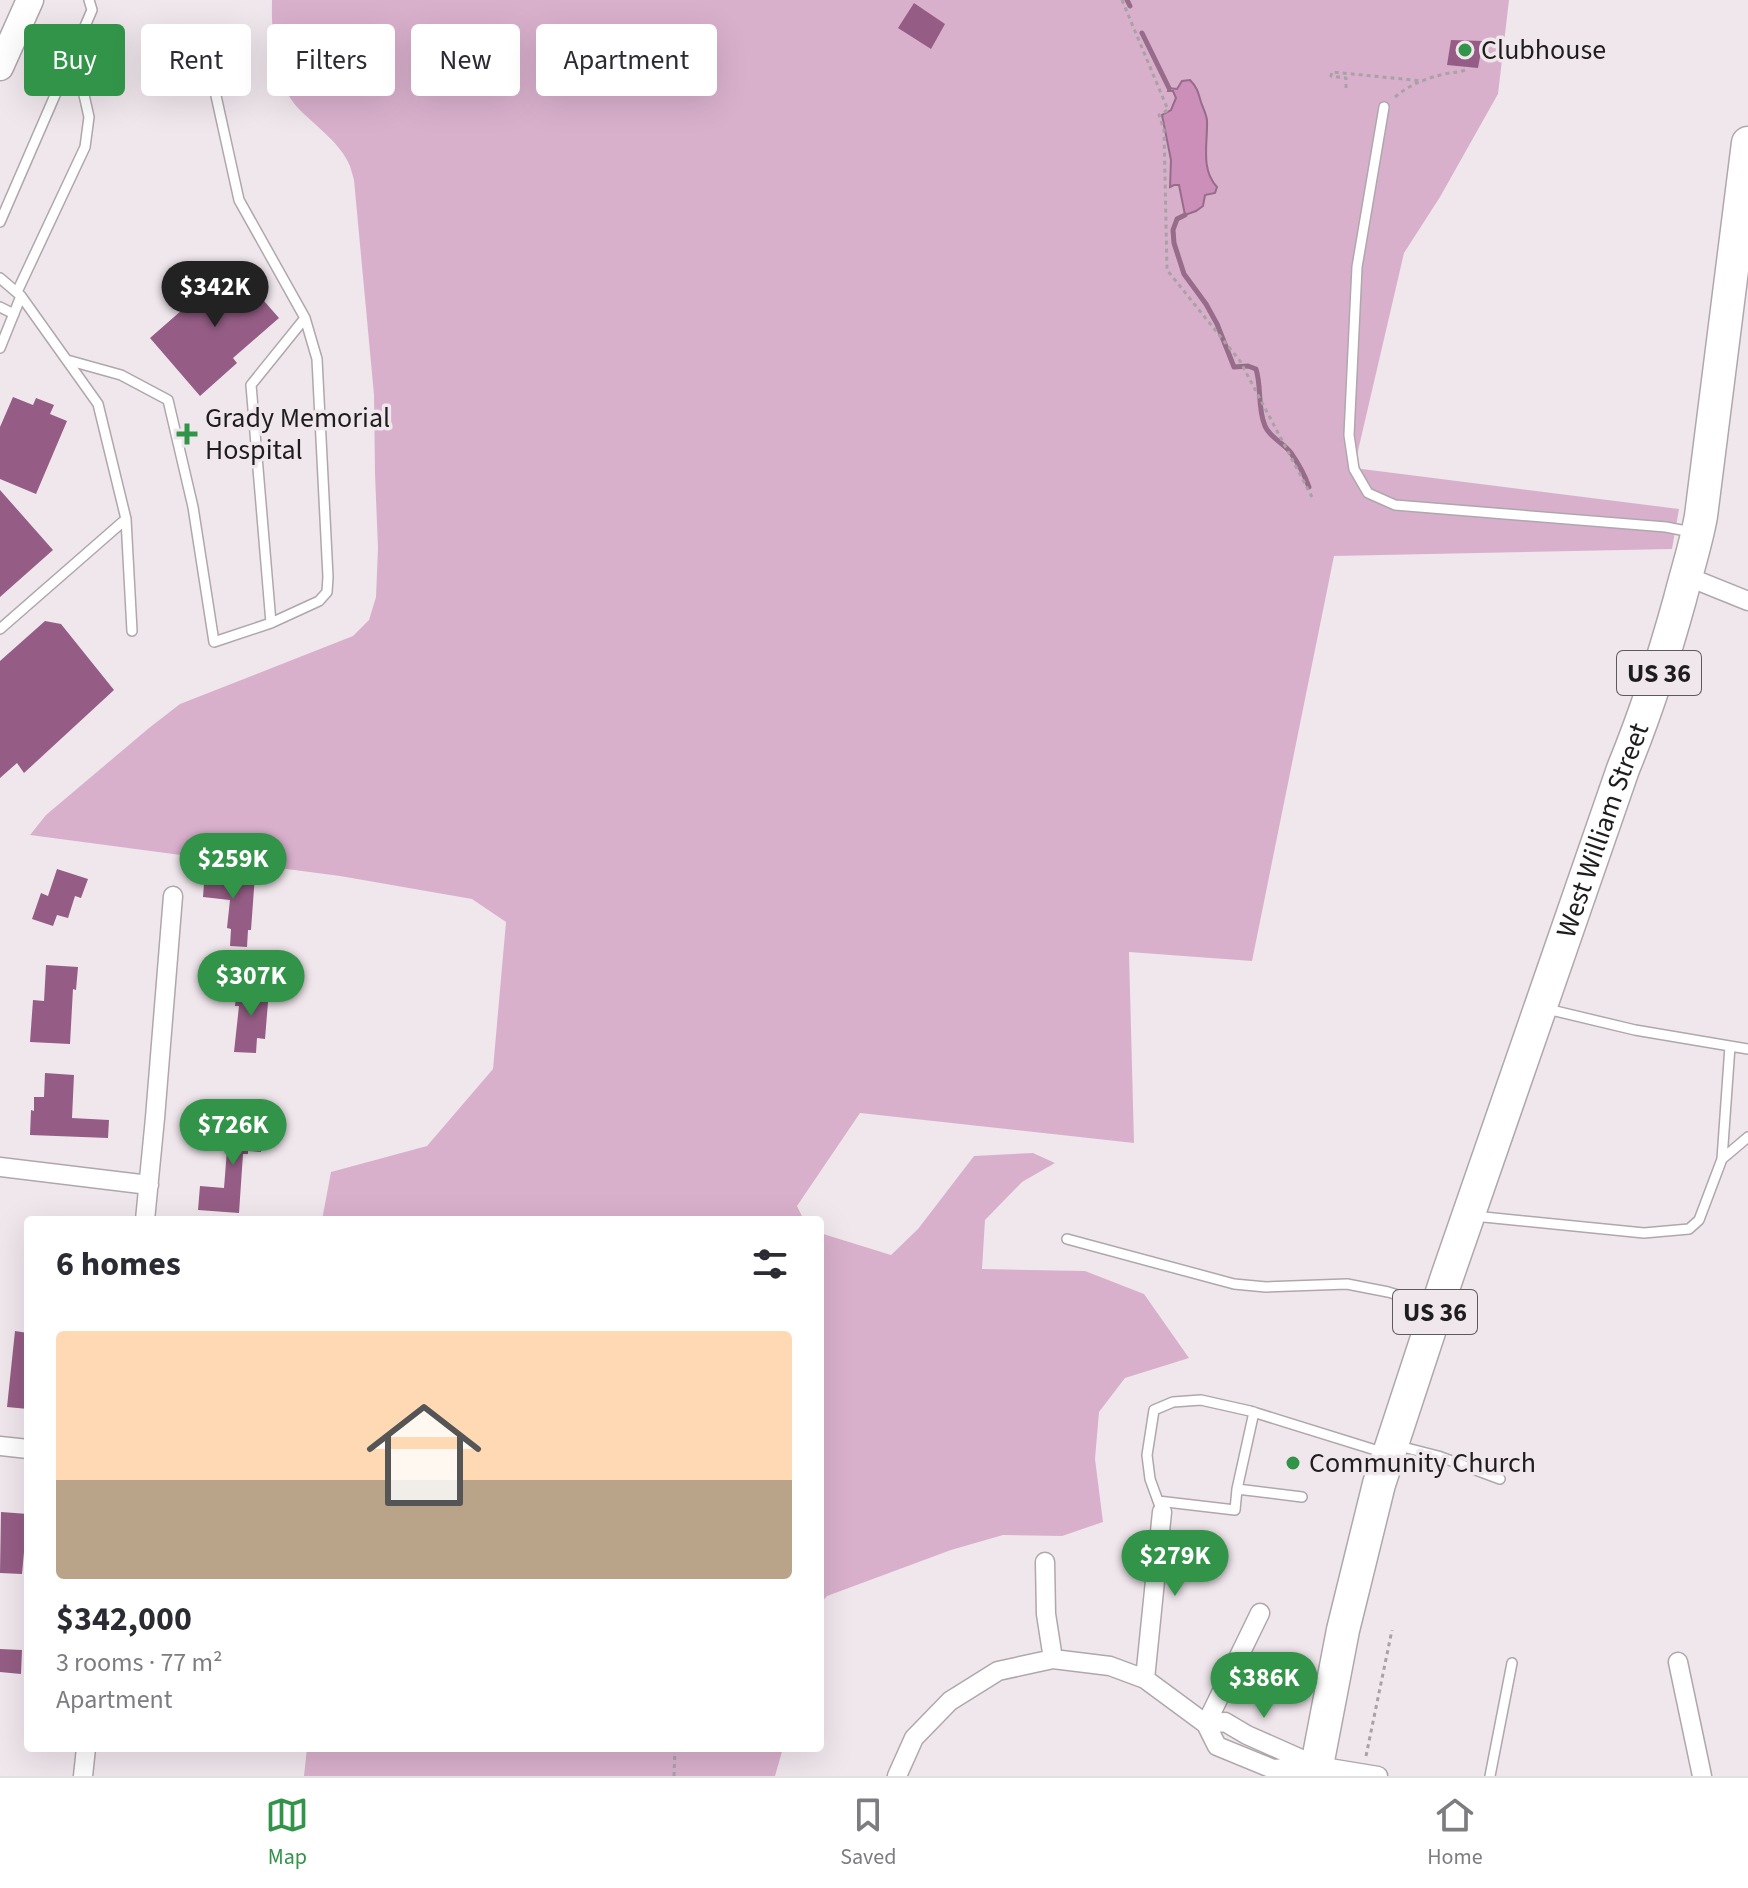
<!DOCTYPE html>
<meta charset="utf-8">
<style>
body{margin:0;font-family:"Source Sans 3",sans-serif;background:#f7f7f7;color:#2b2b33;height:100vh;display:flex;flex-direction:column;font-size:30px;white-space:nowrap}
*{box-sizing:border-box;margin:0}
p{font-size:26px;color:#7c7c81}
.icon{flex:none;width:44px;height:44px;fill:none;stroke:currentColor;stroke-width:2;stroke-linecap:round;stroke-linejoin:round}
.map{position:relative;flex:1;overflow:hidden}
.side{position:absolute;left:24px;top:1216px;width:800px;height:536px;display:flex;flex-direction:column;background:#fff;border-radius:8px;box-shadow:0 8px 32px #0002}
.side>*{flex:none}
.top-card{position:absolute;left:24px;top:24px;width:800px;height:72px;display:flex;gap:16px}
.price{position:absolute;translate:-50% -68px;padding:0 18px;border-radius:28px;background:#329449;color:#fff;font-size:26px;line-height:52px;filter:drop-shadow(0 2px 4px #0008)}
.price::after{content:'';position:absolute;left:50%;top:48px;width:24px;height:18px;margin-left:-12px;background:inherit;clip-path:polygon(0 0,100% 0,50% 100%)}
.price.active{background:#222;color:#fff}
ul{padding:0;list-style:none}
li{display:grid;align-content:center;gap:16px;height:424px;padding:0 32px}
li span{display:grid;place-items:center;height:248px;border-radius:8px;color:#555}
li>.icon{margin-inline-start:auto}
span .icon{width:144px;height:144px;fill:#fffc;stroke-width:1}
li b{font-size:34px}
h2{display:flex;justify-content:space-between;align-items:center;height:96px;padding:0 32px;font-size:34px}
.chip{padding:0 28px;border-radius:8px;background:#fff;box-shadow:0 8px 32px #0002;font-size:28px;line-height:72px}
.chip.active{background:#329449;color:#fff}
.dock{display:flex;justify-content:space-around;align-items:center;height:112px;border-top:2px solid #e1e1e2;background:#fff;font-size:22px;color:#7c7c81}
.dock a{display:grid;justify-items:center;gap:4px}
.dock .active{color:#329449}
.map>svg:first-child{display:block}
.green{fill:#d9b0cc}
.water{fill:#cb8fb9;stroke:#976c8a;stroke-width:2}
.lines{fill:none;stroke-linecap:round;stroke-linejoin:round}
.stream{stroke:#976c8a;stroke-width:5}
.building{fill:#955d85}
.service-casing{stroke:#afa7ac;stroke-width:12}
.minor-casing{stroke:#afa7ac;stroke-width:21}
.secondary-casing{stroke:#afa7ac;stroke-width:29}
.trunk-casing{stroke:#afa7ac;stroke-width:35}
.path{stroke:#a8a1a5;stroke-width:3;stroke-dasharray:4 4;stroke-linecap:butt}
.service{stroke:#fff;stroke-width:9}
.minor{stroke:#fff;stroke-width:18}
.secondary{stroke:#fff;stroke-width:26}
.trunk{stroke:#fff;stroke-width:32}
.poi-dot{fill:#329449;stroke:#f0e7ed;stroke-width:3}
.labels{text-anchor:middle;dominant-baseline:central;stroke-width:7;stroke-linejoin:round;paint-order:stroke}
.shield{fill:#f0e7ed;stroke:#5e595c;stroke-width:2}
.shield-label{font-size:26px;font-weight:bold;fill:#1f1c1e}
.poi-label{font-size:28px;fill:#1f1c1e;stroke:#f0e7ed;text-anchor:start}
.street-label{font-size:28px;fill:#1f1c1e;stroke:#f0e7ed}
</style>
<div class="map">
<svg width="1748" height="1776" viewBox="0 0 1748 1776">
<rect width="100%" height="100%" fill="#f0e7ed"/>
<path class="green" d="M 272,0 L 1509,0 L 1498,94 L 1440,197 L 1404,253 L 1354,468 L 1679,509 L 1672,549 L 1334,556 L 1252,961 L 1129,952 L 1134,1143 L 860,1113 L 797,1206 L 804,1220 L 322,1220 L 331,1172 L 427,1146 L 493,1069 L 506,922 L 472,899 L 340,876 L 30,835 L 46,815 L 149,728 L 180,704 L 353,636 L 369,620 L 376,597 L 378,548 L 375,474 L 374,395 L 354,180 C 352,174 351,167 348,162 C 338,141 313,124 297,107 C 275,83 271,31 272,0 Z
M 1033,1153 L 1055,1163 L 1022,1182 L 985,1220 L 982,1269 L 1085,1271 L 1144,1294 L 1189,1358 L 1125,1378 L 1099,1412 L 1095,1459 L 1103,1522 L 1062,1536 L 1003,1535 L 951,1550 L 827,1596 L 820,1604 L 820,1233 L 891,1255 L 918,1229 L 974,1156 Z
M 307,1748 L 783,1748 L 775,1776 L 304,1776 Z"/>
<path class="water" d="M 1190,80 C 1197,87 1198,92 1201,102 C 1203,108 1206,113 1207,120 C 1208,142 1200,169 1217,187 L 1215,193 L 1205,195 L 1203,206 L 1196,211 L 1185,215 L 1179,185 L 1174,185 L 1170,187 L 1171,160 L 1162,115 L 1171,110 L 1176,98 L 1173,91 L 1168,91 L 1169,88 L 1177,89 L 1182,81 Z"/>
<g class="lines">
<path class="stream" d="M 1127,0 L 1130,6
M 1142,33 L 1169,88
M 1185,215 L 1177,219 L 1173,230 L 1174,243 L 1184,274 L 1206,304 L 1217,324 L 1234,367 L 1248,366 L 1256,369 C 1262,388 1257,407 1265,426 C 1270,438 1284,443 1291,453 C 1298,463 1305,476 1309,487"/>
</g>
<path class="building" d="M 914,3 L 945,24 L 931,49 L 898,28 Z
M 1451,40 L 1483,41 L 1478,68 L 1447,65 Z
M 238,261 L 255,280 L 250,285 L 279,318 L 233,358 L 237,363 L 200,396 L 150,338 Z
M 13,397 L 33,405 L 36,398 L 54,405 L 50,414 L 67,421 L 36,494 L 0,479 L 0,427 Z
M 0,490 L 53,550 L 0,597 Z
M 45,621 L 61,624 L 114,690 L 24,773 L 17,763 L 0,778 L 0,661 Z
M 57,869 L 88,879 L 81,898 L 75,896 L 68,918 L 57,915 L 53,926 L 32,919 L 41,893 L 48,896 Z
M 205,870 L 255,875 L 251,930 L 248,930 L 247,947 L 230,946 L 231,929 L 227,928 L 230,900 L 203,897 Z
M 46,965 L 78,967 L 76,990 L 73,989 L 70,1044 L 30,1042 L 33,1000 L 44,1001 Z
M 237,987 L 269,990 L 265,1039 L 257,1038 L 256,1053 L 234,1052 L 239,1006 L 235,1006 Z
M 45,1073 L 74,1075 L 72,1118 L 109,1120 L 108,1138 L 30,1135 L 31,1110 L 34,1111 L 34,1097 L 44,1097 Z
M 221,1125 L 273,1129 L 272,1144 L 261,1144 L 261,1152 L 248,1151 L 248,1154 L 243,1154 L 239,1213 L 198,1210 L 200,1186 L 224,1188 L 227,1150 L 219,1150 Z
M 15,1331 L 28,1333 L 28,1409 L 7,1407 Z
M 1,1512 L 28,1514 L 28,1552 L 24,1552 L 22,1574 L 0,1573 Z
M 0,1649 L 22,1650 L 21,1674 L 0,1672 Z"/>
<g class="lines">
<defs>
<path id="service" d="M 1384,107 L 1357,267 L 1349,435 L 1354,469 L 1368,493 L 1395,505 L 1666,527 L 1691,532
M 0,222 L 92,10 L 89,0
M 0,278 L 21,296 L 98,404 L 126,519 L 132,631
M 17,292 L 85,147 L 89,117 L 74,51
M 0,307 L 14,314
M 0,348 L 21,296
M 67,360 L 121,375 L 168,400 L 193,507 L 214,642 L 271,623 L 251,385 L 305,318 L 239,200 L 207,55
M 271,623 L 319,601 L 327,592 L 328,577 L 317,359 L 305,318
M 0,629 L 126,519
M 1547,1009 L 1635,1030 L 1748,1049
M 1722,1159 L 1730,1046
M 1474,1216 L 1644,1233 L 1689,1229 L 1699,1220 L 1722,1159 L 1748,1137
M 1067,1239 L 1234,1284 L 1266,1287 L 1347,1284 L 1388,1292 L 1434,1306
M 1399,1446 L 1438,1456 L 1500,1479
M 1237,1489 L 1254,1412
M 1158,1501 L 1235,1510 L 1237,1489 L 1302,1497
M 1162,1512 L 1150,1479 L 1147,1455 L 1154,1410 L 1173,1402 L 1201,1400 L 1250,1411 L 1385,1453
M 1490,1776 L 1512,1663"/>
<path id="minor" d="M 1686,576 L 1748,601
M 0,1167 L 149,1185
M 145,1220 L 155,1118 L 173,896
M 0,1446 L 28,1449
M 1045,1562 L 1046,1614 L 1053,1659
M 1678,1662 L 1702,1776
M 1145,1679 L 1162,1512
M 1206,1724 L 1225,1722 L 1247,1735 L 1317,1766 L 1378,1776
M 1206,1724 L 1260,1613
M 83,1776 L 86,1748
M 897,1776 L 914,1738 L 950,1701 L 998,1671 L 1053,1659 L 1110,1666 L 1145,1679 L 1206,1724 L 1217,1746 L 1273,1769 L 1317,1766"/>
<path id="secondary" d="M 0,67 L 30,0"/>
<g id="trunk">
<path id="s1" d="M 1315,1776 L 1343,1630 L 1379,1484 L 1447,1277 L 1623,769 C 1646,713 1664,657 1680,599 C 1687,571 1696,544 1701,516 L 1748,143"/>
</g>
</defs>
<use href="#service" class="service-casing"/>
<use href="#minor" class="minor-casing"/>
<use href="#secondary" class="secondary-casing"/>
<use href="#trunk" class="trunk-casing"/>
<path class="path" d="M 1122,0 L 1168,110 L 1159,115 L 1164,130 L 1167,270 L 1240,361 L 1312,497
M 1346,88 L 1346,78 L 1331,76 L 1332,72 L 1423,81
M 1395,97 C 1409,85 1426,78 1445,74 C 1452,72 1457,73 1465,70 L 1465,67
M 1366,1756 L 1392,1630
M 674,1776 L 675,1748"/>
<use href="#service" class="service"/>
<use href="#minor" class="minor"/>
<use href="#secondary" class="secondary"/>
<use href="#trunk" class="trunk"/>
</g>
<g class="poi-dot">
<circle cx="1465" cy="50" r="8"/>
<path d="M183 422h8v8h8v8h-8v8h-8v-8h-8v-8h8z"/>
<circle cx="1293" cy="1463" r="8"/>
</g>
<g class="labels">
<g class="shield">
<rect x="1617" y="651" width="84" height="44" rx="6"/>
<rect x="1393" y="1290" width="84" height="44" rx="6"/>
</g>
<g class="shield-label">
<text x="1659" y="673">US 36</text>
<text x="1435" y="1312">US 36</text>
</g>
<g class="poi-label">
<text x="1481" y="50">Clubhouse</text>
<text x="205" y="418">Grady Memorial<tspan x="205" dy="32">Hospital</tspan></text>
<text x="1309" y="1463">Community Church</text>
</g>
<g class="street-label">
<text stroke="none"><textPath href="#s1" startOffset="990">West William Street</textPath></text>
</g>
</g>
</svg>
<b class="price active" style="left:215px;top:329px">$342K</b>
<b class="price" style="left:233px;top:901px">$259K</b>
<b class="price" style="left:251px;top:1018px">$307K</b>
<b class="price" style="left:233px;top:1167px">$726K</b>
<b class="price" style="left:1175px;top:1598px">$279K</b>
<b class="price" style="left:1264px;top:1720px">$386K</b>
<div class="top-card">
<a class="chip active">Buy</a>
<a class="chip">Rent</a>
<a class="chip">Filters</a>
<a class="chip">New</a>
<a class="chip">Apartment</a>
</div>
<section class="side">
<h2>6 homes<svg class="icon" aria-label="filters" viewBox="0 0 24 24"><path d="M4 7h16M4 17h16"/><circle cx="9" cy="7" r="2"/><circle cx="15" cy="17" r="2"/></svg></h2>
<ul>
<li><span style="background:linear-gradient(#ffd9b3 60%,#b9a48a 0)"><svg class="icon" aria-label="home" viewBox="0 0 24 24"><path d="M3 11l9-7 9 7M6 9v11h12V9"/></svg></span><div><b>$342,000</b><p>3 rooms · 77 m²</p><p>Apartment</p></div></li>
</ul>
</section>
</div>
<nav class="dock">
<a class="active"><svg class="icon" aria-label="map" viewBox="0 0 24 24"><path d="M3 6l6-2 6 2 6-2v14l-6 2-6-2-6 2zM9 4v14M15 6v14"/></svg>Map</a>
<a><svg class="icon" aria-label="saved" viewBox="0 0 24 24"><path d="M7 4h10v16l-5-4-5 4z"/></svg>Saved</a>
<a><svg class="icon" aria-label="home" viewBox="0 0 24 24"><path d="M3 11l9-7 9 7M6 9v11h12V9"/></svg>Home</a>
</nav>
